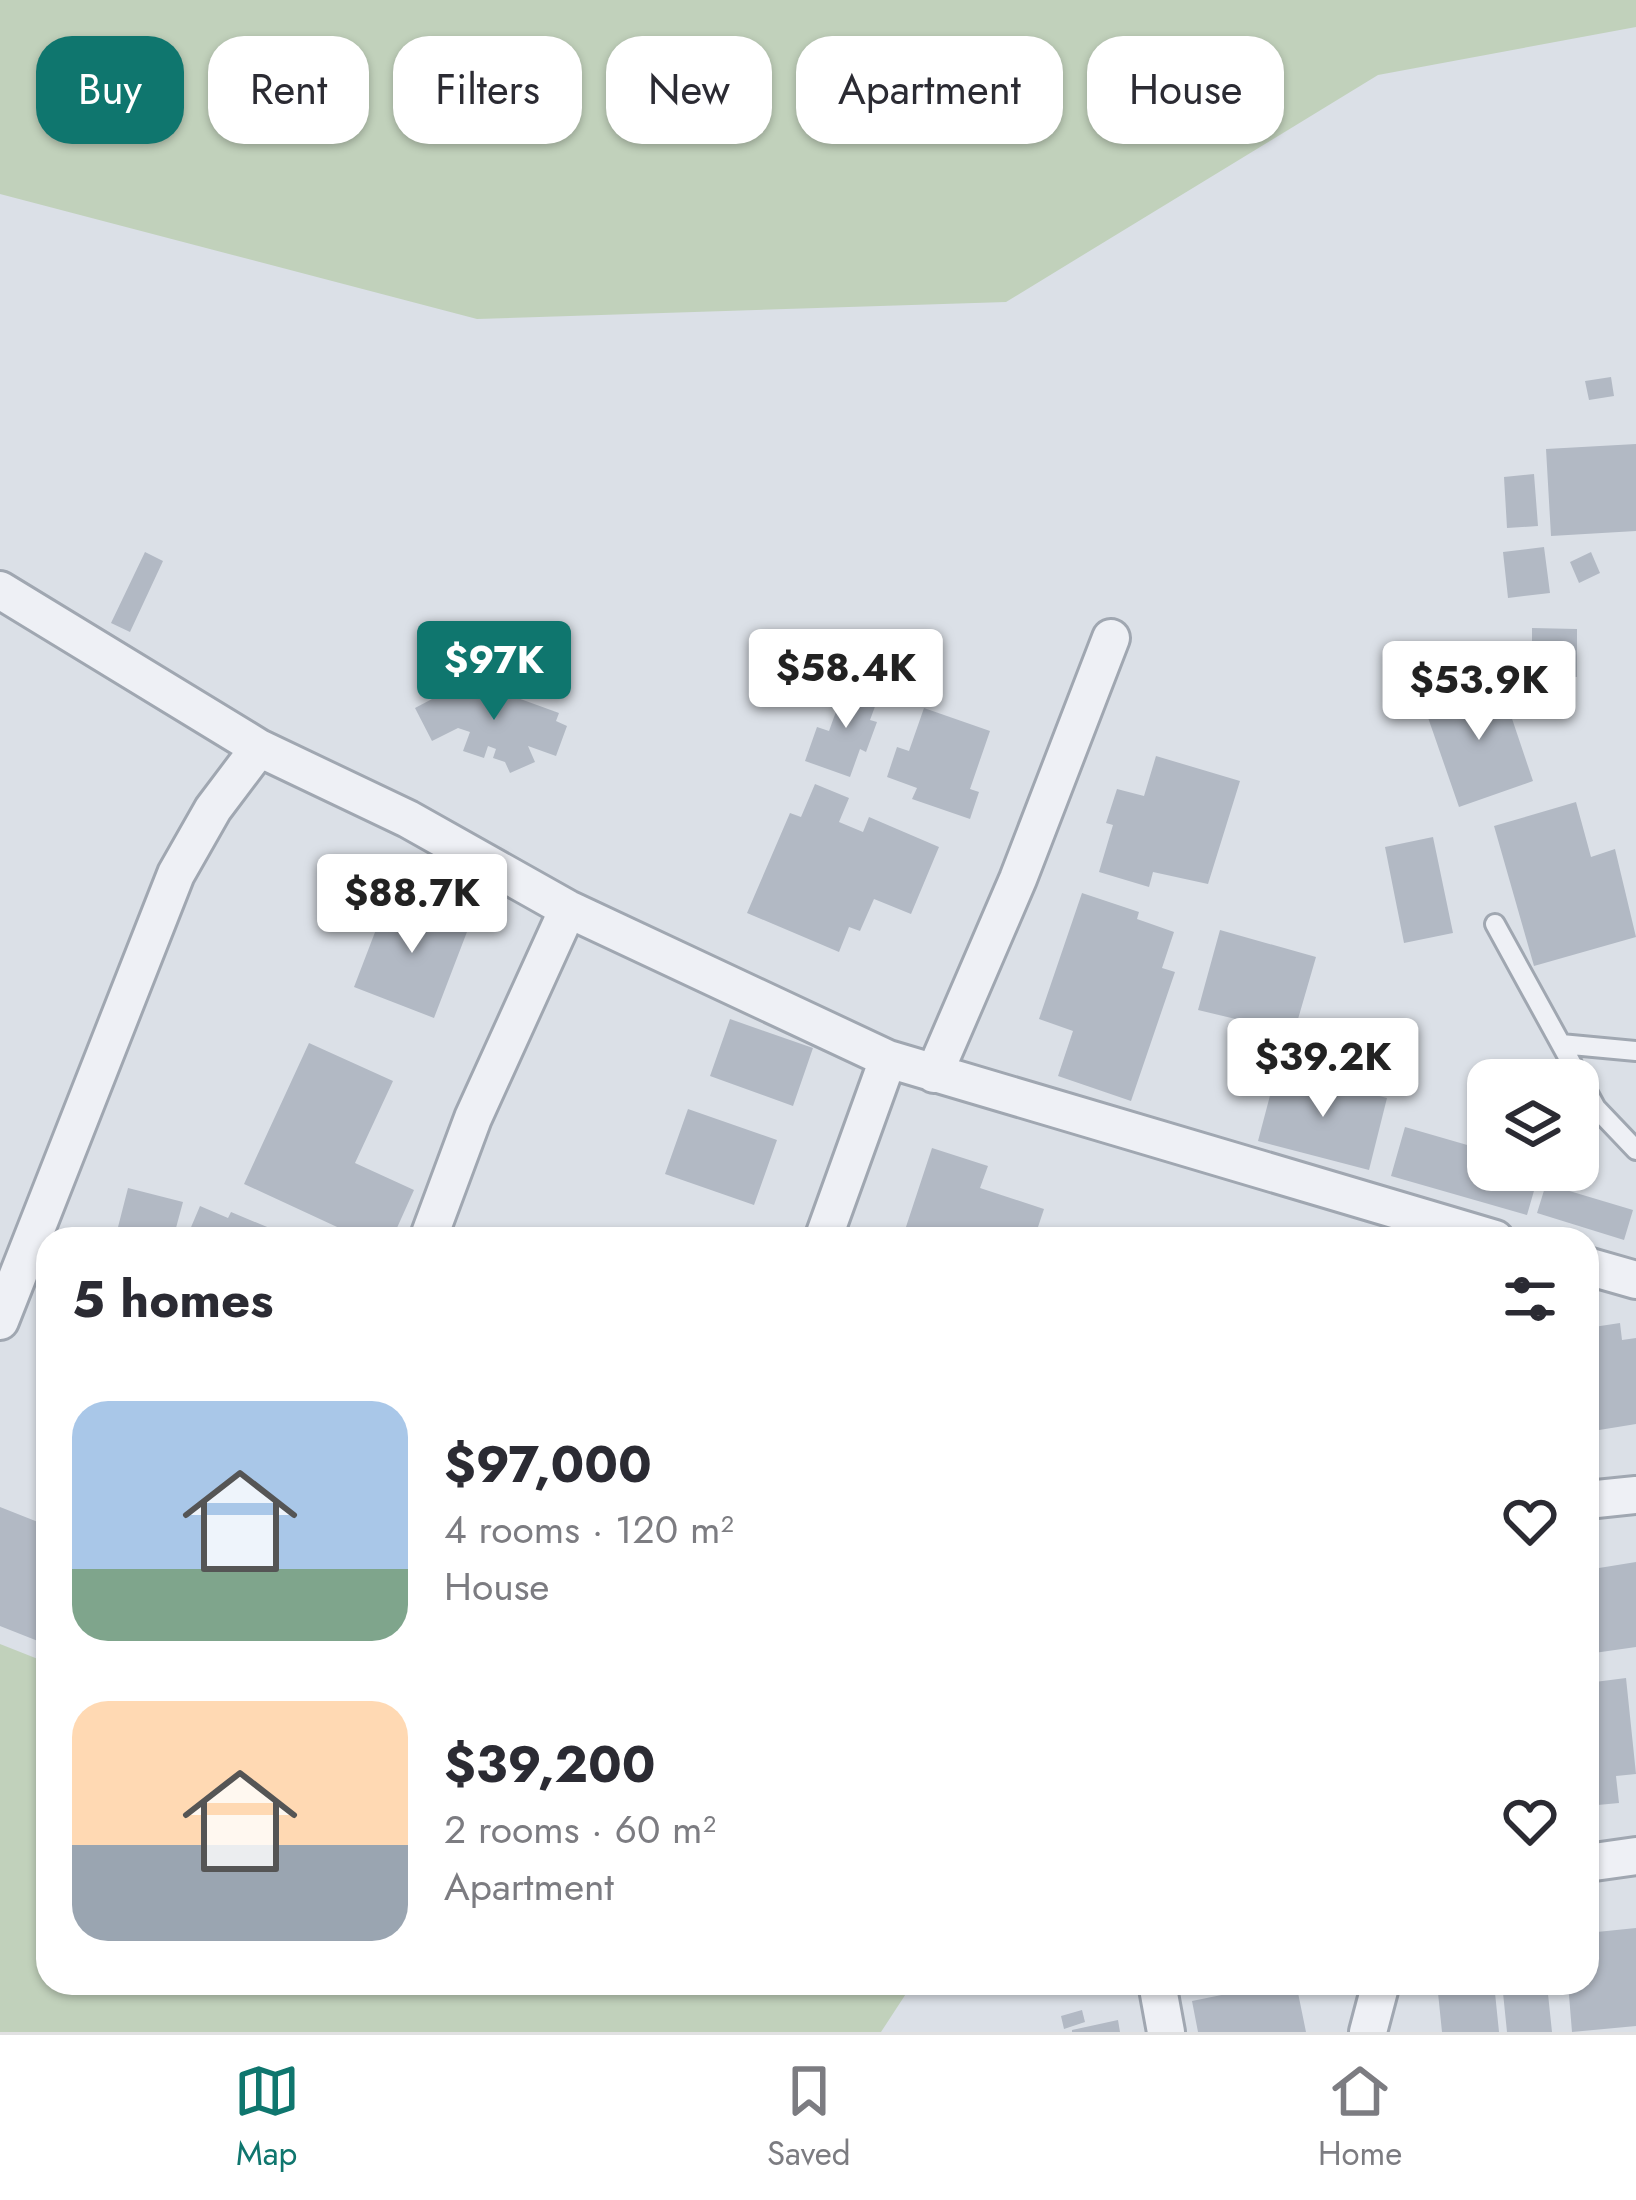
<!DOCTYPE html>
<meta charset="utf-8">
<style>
body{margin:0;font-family:Jost,sans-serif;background:#f2f2f3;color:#2b2b33;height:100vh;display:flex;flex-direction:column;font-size:45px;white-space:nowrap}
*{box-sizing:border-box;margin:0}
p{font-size:39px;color:#7c7c81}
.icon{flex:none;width:66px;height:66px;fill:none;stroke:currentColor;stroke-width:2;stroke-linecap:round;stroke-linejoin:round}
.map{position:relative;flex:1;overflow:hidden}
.details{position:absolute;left:36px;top:1227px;width:1563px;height:768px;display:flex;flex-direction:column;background:#fff;border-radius:36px;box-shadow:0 3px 9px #0004}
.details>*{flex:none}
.guide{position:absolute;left:36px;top:36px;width:1566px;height:108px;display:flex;gap:24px}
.fabs{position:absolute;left:1467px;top:1059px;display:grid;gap:24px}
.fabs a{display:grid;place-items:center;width:132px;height:132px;border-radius:24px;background:#fff;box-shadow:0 3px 9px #0004;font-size:60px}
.price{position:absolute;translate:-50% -102px;padding:0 27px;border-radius:12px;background:#fff;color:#222;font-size:39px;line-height:78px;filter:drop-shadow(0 3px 6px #0008)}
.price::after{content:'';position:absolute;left:50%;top:72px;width:36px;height:27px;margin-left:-18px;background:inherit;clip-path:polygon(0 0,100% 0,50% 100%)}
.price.selected{background:#0f766e;color:#fff}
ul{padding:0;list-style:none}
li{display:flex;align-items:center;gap:36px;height:300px;padding:0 36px}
li span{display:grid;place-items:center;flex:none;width:336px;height:240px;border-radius:36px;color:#555}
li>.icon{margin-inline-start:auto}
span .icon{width:144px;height:144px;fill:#fffc;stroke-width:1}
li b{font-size:51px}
h2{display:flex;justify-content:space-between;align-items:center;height:144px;padding:0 36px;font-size:51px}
.pill{padding:0 42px;border-radius:36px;background:#fff;box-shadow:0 3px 9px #0004;font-size:42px;line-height:108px}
.pill.selected{background:#0f766e;color:#fff}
.tab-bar{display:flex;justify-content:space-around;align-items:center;height:168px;border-top:3px solid #e1e1e2;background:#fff;font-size:33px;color:#7c7c81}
.tab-bar a{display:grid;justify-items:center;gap:6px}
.tab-bar .selected{color:#0f766e}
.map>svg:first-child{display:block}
.green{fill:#c1d1bb}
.building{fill:#b2b9c4}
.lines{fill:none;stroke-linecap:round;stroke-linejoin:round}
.service-casing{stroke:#a0a7b1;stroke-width:24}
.minor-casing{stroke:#a0a7b1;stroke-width:42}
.service{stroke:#eef0f5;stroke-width:18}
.minor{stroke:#eef0f5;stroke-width:36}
</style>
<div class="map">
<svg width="1636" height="2032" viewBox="0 0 1636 2032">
<rect width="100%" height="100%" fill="#dbe0e7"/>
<path class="green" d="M 0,0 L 1636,0 L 1636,27 L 1378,75 L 1006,302 L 477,319 L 0,194 Z
M 0,1644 L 48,1663 L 48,1983 L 913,1983 L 881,2032 L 0,2032 Z"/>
<path class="building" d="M 1611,377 L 1614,396 L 1589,400 L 1585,381 Z
M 1636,444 L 1636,531 L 1551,536 L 1546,449 Z
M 1534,474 L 1538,526 L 1507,528 L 1504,477 Z
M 1544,547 L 1550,593 L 1508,598 L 1503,552 Z
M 145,552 L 163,561 L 130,632 L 111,623 Z
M 1591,552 L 1600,573 L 1579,583 L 1570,562 Z
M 1532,628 L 1577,629 L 1577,677 L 1532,676 Z
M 468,680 L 559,713 L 556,721 L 567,726 L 556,756 L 528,746 L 535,762 L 510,773 L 505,762 L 493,758 L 496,749 L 488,746 L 484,758 L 463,751 L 470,732 L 458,728 L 432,741 L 415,708 Z
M 1499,680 L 1533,781 L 1459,807 L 1424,706 Z
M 847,681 L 880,693 L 870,720 L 877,722 L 866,752 L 860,749 L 850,777 L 805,761 L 817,727 L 829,731 Z
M 924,708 L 990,731 L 970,789 L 979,792 L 970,819 L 912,799 L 917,788 L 887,777 L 897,747 L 909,751 Z
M 1156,756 L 1240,781 L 1208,884 L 1153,872 L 1149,887 L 1099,872 L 1113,825 L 1106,823 L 1117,789 L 1144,796 Z
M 815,784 L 849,798 L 839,822 L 863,832 L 869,817 L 939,847 L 911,914 L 874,899 L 860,931 L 849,927 L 839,952 L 747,913 L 790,813 L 801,817 Z
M 1576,802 L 1591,857 L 1615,849 L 1636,937 L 1534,966 L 1494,826 Z
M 1433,837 L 1453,933 L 1404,943 L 1385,847 Z
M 390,893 L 470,924 L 434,1018 L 354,987 Z
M 1082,893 L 1139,912 L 1137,919 L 1174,932 L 1162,968 L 1175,972 L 1131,1101 L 1058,1076 L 1073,1031 L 1039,1019 Z
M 1220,930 L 1316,957 L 1296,1026 L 1271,1019 L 1269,1027 L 1198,1010 Z
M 730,1019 L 813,1048 L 793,1106 L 710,1076 Z
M 309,1043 L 393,1081 L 355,1163 L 414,1190 L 392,1239 L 363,1239 L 244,1184 Z
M 1277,1069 L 1387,1098 L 1369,1170 L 1258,1141 Z
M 688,1109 L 777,1140 L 754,1205 L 665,1174 Z
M 1405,1127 L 1488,1151 L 1488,1170 L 1540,1170 L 1527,1215 L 1391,1176 Z
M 932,1148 L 988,1166 L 980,1188 L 1044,1209 L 1034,1239 L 902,1239 Z
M 1546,1184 L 1633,1210 L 1624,1240 L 1537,1213 Z
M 128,1188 L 183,1202 L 173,1239 L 148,1239 L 117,1231 Z
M 200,1206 L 228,1218 L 231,1212 L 296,1239 L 186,1239 Z
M 1620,1323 L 1622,1340 L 1636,1338 L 1636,1424 L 1587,1432 L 1587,1328 Z
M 0,1507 L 48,1526 L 48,1645 L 0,1626 Z
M 1596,1549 L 1599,1568 L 1636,1562 L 1636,1647 L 1587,1654 L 1587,1551 Z
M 1626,1678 L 1636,1774 L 1616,1776 L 1619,1803 L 1587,1806 L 1587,1683 Z
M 1636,1928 L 1636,2026 L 1572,2032 L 1568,1983 L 1587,1983 L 1587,1933 Z
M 1245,1983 L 1296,1983 L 1306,2032 L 1198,2032 L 1192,2001 L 1246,1990 Z
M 1437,1983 L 1494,1983 L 1499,2032 L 1442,2032 Z
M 1502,1983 L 1556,1983 L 1557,1993 L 1548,1994 L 1552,2032 L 1507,2032 Z
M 1082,2010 L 1085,2022 L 1064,2029 L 1061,2016 Z
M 1118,2020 L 1120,2032 L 1072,2032 L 1072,2030 Z"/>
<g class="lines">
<defs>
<path id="service" d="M 1495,924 L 1596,1108 L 1636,1150
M 1561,1044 L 1636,1051"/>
<path id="minor" d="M 0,590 L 259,748 L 408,819 L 568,909 L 888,1059 L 1495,1239
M 934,1074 L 1018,879 L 1111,638
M 428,1239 L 473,1118 L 568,909
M 823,1239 L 888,1059
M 1587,1266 L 1636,1280
M 0,1321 L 176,874 L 213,809 L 259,748
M 1587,1500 L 1636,1495
M 1587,1863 L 1636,1856
M 1157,1983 L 1166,2032
M 1368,2032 L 1381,1983"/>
</defs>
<use href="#service" class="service-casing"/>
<use href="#minor" class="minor-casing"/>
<use href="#service" class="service"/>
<use href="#minor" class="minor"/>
</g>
</svg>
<div class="fabs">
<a><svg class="icon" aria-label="layers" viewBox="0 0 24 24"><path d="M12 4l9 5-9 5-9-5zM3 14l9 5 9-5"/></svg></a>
</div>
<b class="price selected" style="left:494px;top:723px">$97K</b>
<b class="price" style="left:846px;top:731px">$58.4K</b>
<b class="price" style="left:1479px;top:743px">$53.9K</b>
<b class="price" style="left:412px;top:956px">$88.7K</b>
<b class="price" style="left:1323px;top:1120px">$39.2K</b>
<div class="guide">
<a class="pill selected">Buy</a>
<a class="pill">Rent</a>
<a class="pill">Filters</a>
<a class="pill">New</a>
<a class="pill">Apartment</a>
<a class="pill">House</a>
</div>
<section class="details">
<h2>5 homes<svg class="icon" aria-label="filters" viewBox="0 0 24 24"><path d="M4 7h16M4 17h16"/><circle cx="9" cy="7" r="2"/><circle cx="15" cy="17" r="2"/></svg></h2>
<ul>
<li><span style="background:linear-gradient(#a9c7e8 70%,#7fa58c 0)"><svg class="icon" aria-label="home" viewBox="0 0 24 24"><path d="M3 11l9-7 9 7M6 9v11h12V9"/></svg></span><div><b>$97,000</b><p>4 rooms · 120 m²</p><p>House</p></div><svg class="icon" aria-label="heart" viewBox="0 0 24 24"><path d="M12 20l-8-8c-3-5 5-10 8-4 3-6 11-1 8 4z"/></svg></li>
<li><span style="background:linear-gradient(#ffd9b3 60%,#9aa5b1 0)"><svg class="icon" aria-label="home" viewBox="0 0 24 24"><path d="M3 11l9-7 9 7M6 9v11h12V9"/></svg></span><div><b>$39,200</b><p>2 rooms · 60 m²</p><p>Apartment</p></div><svg class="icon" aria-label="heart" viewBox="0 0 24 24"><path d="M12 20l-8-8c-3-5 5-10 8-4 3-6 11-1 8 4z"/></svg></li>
</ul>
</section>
</div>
<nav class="tab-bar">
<a class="selected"><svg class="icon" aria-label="map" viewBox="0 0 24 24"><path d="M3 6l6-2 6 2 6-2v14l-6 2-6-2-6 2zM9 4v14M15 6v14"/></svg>Map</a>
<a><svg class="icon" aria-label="saved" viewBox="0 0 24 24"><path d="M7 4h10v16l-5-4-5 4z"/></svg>Saved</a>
<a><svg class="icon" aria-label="home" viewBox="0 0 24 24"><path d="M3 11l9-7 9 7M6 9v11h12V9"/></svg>Home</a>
</nav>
